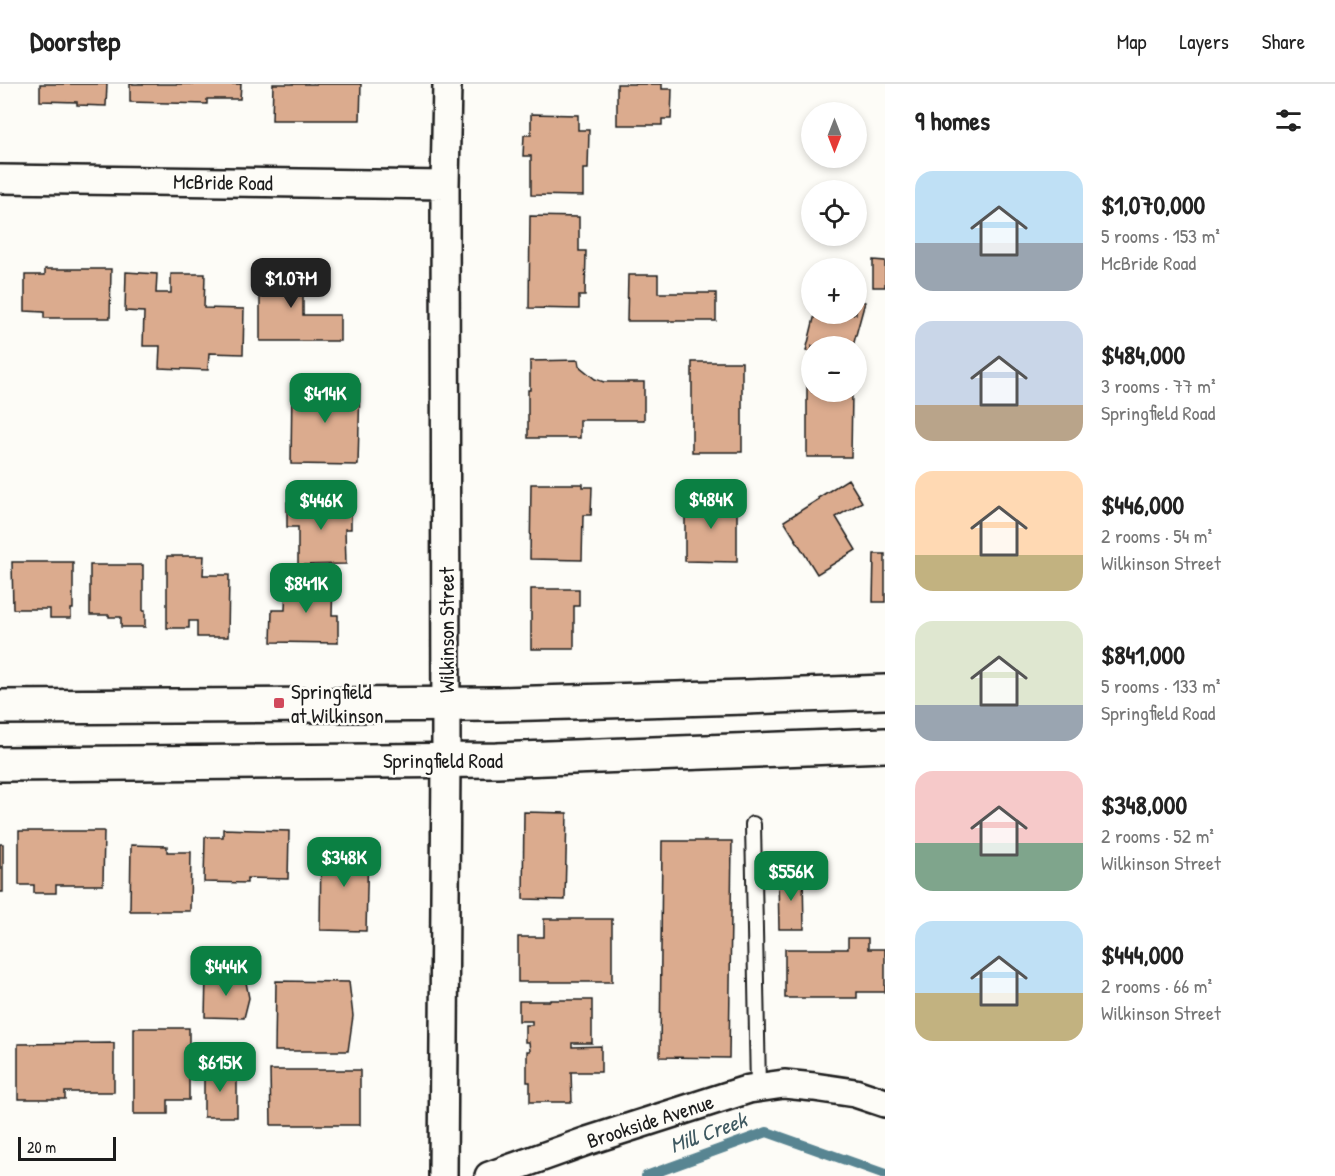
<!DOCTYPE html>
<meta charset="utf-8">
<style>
body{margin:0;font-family:"Patrick Hand",sans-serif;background:#f2f2f2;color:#222;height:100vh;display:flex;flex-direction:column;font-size:22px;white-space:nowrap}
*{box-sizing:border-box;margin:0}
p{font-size:20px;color:#767676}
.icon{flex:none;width:33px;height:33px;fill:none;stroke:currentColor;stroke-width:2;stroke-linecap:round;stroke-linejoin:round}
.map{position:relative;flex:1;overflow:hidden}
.details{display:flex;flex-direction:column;background:#fff;width:450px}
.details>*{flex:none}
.needle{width:39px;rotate:180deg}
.tools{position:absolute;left:801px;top:18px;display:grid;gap:12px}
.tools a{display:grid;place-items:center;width:66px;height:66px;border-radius:50%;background:#fff;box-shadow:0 3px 9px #0003;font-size:30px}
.scale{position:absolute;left:18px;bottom:15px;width:98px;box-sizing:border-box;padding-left:6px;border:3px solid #1c1c1c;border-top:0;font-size:16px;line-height:21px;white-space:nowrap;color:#1c1c1c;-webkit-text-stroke:4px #fdfcf7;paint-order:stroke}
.price{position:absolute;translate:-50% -51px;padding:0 14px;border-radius:12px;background:#0b8043;color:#fff;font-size:20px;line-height:39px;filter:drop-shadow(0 2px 3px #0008)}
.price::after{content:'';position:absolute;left:50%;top:36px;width:18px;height:14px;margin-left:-9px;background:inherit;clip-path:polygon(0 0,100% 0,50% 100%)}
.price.on{background:#222;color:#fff}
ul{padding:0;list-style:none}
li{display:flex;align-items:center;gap:18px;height:150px;padding:0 30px}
li span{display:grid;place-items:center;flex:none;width:168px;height:120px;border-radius:18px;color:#555}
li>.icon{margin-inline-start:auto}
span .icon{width:72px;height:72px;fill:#fffc;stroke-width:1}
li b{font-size:26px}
h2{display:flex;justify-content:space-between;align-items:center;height:72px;padding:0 30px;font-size:26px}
header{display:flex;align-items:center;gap:36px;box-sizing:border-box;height:84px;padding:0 30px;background:#fff;border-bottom:2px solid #e0e0e0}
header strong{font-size:28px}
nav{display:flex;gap:33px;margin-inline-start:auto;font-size:21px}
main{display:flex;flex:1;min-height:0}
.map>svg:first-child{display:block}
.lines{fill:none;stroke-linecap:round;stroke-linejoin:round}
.stream{stroke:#588592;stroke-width:10}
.building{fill:#dbab8e;stroke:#1c1c1c;stroke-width:1.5}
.lane-casing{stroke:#1c1c1c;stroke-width:18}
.street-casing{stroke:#1c1c1c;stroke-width:32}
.secondary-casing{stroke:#1c1c1c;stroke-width:38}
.lane{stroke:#fdfcf7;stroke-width:14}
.street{stroke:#fdfcf7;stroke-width:27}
.secondary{stroke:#fdfcf7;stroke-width:33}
.poi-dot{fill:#d1495b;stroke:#fdfcf7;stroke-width:2}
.labels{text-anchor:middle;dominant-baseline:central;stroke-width:5;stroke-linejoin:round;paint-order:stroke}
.street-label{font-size:21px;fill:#1c1c1c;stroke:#fdfcf7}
.poi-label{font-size:21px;fill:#1c1c1c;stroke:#fdfcf7;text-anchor:start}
.water-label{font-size:22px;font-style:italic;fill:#3f5961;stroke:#fdfcf7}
</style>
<header>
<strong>Doorstep</strong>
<nav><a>Map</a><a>Layers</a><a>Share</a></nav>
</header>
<main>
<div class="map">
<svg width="885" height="1092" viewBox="0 0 885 1092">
<rect width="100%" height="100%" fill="#fdfcf7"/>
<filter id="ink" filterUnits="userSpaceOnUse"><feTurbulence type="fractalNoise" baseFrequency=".0167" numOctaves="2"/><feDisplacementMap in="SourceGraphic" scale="12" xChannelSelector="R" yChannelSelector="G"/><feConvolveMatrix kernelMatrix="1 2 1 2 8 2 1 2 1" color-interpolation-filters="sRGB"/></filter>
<g filter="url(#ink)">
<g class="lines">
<path class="stream" d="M 646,1092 L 767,1048 L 885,1090"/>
</g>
<path class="building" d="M 40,0 L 107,0 L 106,22 L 77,21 L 77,18 L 40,17 Z
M 130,0 L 241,0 L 240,15 L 207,15 L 207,20 L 130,18 Z
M 273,0 L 361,0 L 360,36 L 272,36 Z
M 617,0 L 662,0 L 662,5 L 672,5 L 671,35 L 662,35 L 662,41 L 617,41 Z
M 531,30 L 578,31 L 578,46 L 589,46 L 588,85 L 583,85 L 583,112 L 531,111 L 531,72 L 523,72 L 524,51 L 531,51 Z
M 530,132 L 579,133 L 579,167 L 586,167 L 585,212 L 579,212 L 579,225 L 529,224 Z
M 873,176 L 885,177 L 885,203 L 873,203 Z
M 260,181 L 303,181 L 303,231 L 340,231 L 340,257 L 260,257 Z
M 45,185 L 111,185 L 110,234 L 44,234 L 44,228 L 25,227 L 25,191 L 45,191 Z
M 126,188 L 157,190 L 156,209 L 171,209 L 171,190 L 205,190 L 204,224 L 244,225 L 243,270 L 209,269 L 208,286 L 159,284 L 160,262 L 143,262 L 144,228 L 125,227 Z
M 628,191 L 658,191 L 658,209 L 716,209 L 716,237 L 627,237 Z
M 856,216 L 865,218 L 853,262 L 812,262 L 812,268 L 806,267 L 815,230 L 856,230 Z
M 578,276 L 579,282 L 595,295 L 604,298 L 644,298 L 644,336 L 580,336 L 580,354 L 528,354 L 528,306 L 530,306 L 530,277 Z
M 692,278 L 742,278 L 742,368 L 692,368 Z
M 807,295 L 812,295 L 812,308 L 852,308 L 851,373 L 807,373 Z
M 292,298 L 360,300 L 358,381 L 291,380 Z
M 848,395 L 862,418 L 836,433 L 856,466 L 817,490 L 784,437 L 819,415 L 818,414 Z
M 531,400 L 583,400 L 583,403 L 592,403 L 591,431 L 583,431 L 582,476 L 530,475 Z
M 685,415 L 737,415 L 737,478 L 685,477 Z
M 351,417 L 351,445 L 345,445 L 346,480 L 298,481 L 298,443 L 287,443 L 287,418 Z
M 874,470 L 885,470 L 885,518 L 873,518 Z
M 167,472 L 204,472 L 203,491 L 229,491 L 228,553 L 197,553 L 197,537 L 189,537 L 189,544 L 167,544 Z
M 12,478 L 73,478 L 73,525 L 71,525 L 71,534 L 50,534 L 50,525 L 13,525 Z
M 90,481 L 143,481 L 143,527 L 145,527 L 145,543 L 121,543 L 121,533 L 109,533 L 109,531 L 90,531 Z
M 286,496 L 333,497 L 332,531 L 338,531 L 338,559 L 271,558 L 272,526 L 285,526 Z
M 531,505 L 579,505 L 579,522 L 574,522 L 574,565 L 531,565 Z
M 524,728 L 567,729 L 565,816 L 523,815 Z
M 223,745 L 289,747 L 288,795 L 247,794 L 247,799 L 204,798 L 205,753 L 223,753 Z
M 19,747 L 104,747 L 103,801 L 56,801 L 56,809 L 34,809 L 34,801 L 19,801 Z
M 662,757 L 732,757 L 729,974 L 660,973 Z
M 0,760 L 3,760 L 3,808 L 0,808 Z
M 131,761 L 167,762 L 167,768 L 191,768 L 190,827 L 130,827 Z
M 321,761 L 368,763 L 366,847 L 320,846 Z
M 803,791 L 804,845 L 779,845 L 778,792 Z
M 544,835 L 612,835 L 612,898 L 518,898 L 518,853 L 544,853 Z
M 848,854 L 868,854 L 868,865 L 885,865 L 885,908 L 857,908 L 857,914 L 785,914 L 785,865 L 848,865 Z
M 206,892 L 245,893 L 249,914 L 244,934 L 205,933 Z
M 276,897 L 349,898 L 353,932 L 348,967 L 275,967 Z
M 550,916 L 592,916 L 592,959 L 572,959 L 572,963 L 601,962 L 601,988 L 571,988 L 572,1018 L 530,1018 L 530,998 L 527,998 L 527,967 L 530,967 L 529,958 L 525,958 L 525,941 L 532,941 L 532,937 L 519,937 L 519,917 L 550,917 Z
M 134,944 L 189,944 L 189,1016 L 168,1016 L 168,1030 L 134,1030 Z
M 114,959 L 114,1008 L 65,1008 L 65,1015 L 18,1015 L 18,960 Z
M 204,985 L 237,985 L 237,1033 L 204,1033 Z
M 270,986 L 360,986 L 360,1041 L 271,1041 Z"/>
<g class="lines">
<defs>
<path id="lane" d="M 753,740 L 758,1004"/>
<path id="street" d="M 0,95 L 445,101
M 443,1092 L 446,676 L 445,101 L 447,0
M 489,1092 L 587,1057 L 749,1005 L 784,1000 L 814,1003 L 855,1009 L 885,1019"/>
<path id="secondary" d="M 0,623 L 497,620 L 746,613 L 885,608
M 0,680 L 497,676 L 885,661"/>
</defs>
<use href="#lane" class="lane-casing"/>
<use href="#street" class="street-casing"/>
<use href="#secondary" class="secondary-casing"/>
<use href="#lane" class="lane"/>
<use href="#street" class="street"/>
<use href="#secondary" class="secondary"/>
</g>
</g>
<rect class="poi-dot" x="273" y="613" width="12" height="12" rx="3"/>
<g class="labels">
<g class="street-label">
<text transform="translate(223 98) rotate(1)">McBride Road</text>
<text transform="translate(446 546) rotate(-90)">Wilkinson Street</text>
<text x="443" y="676">Springfield Road</text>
<text transform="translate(650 1037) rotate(-18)">Brookside Avenue</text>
</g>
<g class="poi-label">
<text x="291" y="607">Springfield<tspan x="291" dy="24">at Wilkinson</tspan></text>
</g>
<g class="water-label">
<text transform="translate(708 1048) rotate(-20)">Mill Creek</text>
</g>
</g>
</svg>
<div class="tools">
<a><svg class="needle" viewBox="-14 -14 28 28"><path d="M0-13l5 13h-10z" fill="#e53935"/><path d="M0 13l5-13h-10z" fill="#767676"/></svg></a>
<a><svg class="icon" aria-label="locate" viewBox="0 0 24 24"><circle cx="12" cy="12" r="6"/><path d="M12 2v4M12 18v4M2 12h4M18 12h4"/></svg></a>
<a>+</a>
<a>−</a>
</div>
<div class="scale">20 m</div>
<b class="price on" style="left:291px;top:225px">$1.07M</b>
<b class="price" style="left:325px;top:340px">$414K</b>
<b class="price" style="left:711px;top:446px">$484K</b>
<b class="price" style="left:321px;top:447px">$446K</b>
<b class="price" style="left:306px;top:530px">$841K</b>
<b class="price" style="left:344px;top:804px">$348K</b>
<b class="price" style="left:791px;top:818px">$556K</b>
<b class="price" style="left:226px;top:913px">$444K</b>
<b class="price" style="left:220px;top:1009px">$615K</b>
</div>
<section class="details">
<h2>9 homes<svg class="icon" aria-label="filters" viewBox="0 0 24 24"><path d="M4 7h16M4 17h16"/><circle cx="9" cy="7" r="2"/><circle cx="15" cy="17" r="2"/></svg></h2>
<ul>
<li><span style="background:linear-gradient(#bfe0f5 60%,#9aa5b1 0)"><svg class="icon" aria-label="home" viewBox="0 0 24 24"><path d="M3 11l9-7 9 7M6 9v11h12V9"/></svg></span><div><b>$1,070,000</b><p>5 rooms · 153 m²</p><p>McBride Road</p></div></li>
<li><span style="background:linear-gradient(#c9d6e8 70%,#b9a48a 0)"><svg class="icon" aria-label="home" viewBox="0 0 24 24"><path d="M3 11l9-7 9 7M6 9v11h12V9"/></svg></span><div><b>$484,000</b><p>3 rooms · 77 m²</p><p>Springfield Road</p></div></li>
<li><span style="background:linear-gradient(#ffd9b3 70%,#c2b280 0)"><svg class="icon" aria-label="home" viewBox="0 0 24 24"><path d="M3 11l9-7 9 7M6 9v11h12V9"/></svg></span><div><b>$446,000</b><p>2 rooms · 54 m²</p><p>Wilkinson Street</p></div></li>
<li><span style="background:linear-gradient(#dfe7d0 70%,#9aa5b1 0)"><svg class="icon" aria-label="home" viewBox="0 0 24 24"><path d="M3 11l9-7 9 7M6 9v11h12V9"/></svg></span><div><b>$841,000</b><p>5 rooms · 133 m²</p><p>Springfield Road</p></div></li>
<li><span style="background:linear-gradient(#f6c9c9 60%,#7fa58c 0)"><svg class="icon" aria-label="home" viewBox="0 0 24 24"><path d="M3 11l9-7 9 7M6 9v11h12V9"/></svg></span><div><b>$348,000</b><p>2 rooms · 52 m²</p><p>Wilkinson Street</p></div></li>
<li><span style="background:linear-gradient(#bfe0f5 60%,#c2b280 0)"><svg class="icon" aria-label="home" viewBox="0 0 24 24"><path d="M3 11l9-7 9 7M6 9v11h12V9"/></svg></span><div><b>$444,000</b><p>2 rooms · 66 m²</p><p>Wilkinson Street</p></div></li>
</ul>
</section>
</main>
